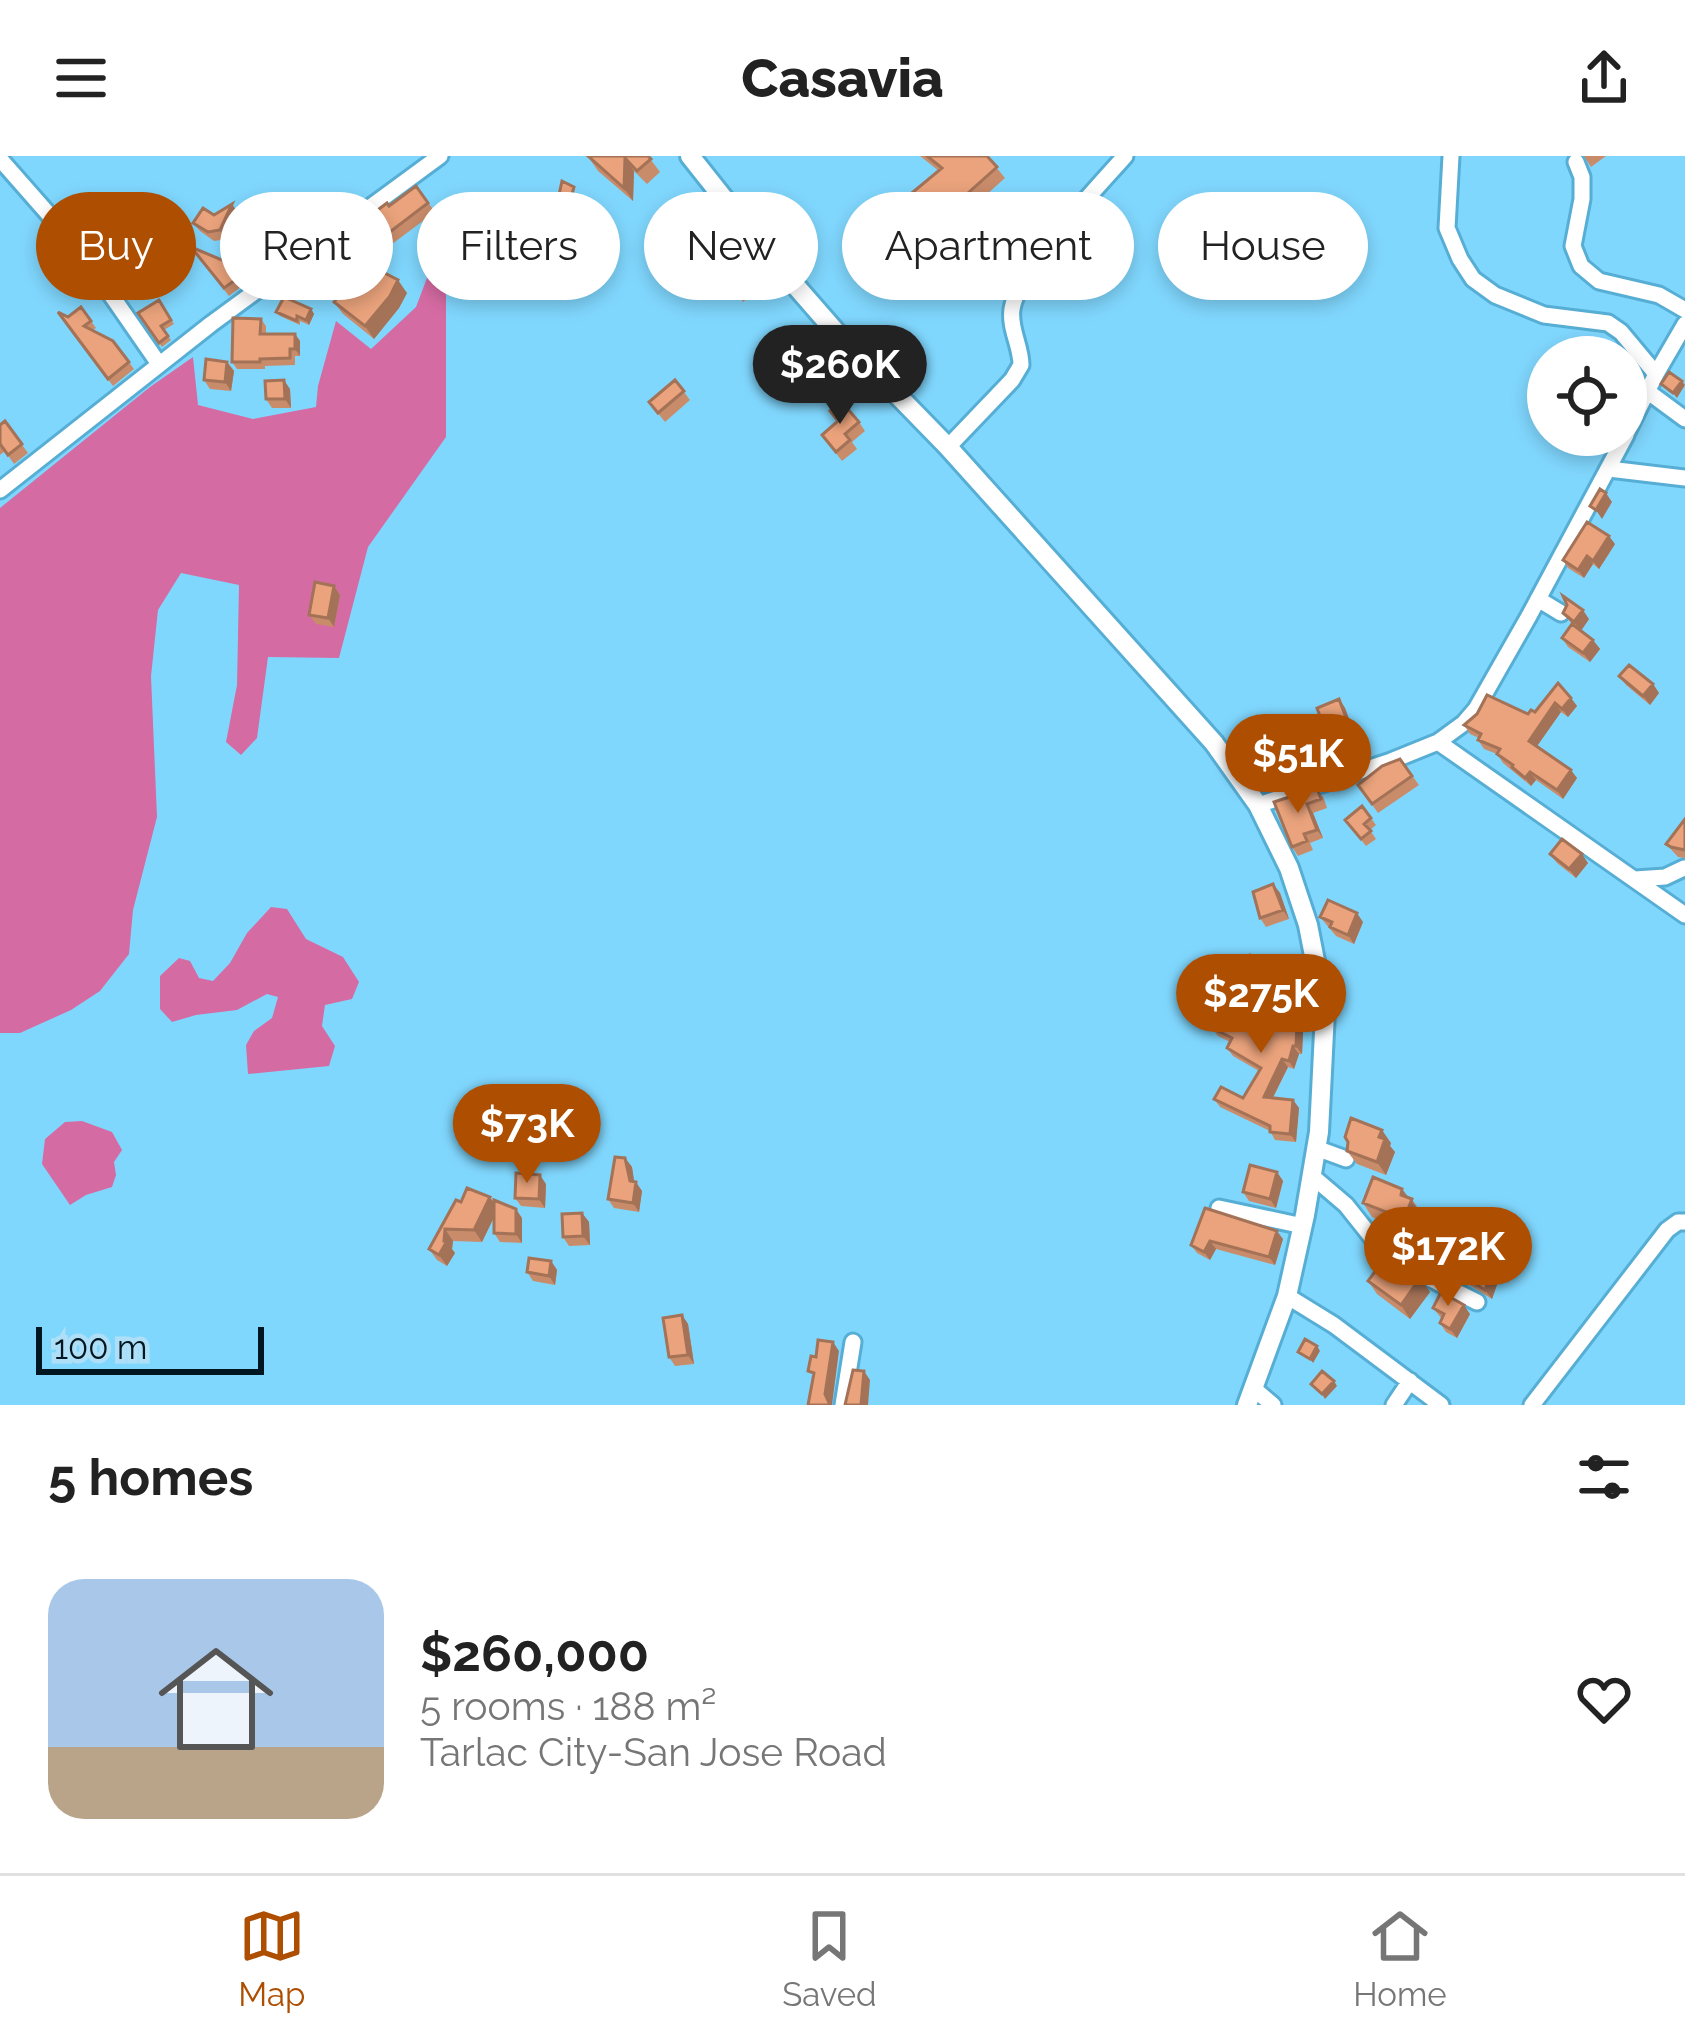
<!DOCTYPE html>
<meta charset="utf-8">
<style>
body{margin:0;font-family:Raleway,sans-serif;background:#f2f2f2;color:#222;height:100vh;display:flex;flex-direction:column;font-size:45px;white-space:nowrap}
*{box-sizing:border-box;margin:0}
p{font-size:39px;color:#767676}
.icon{flex:none;width:66px;height:66px;fill:none;stroke:currentColor;stroke-width:2;stroke-linecap:round;stroke-linejoin:round}
.map{position:relative;height:1249px;overflow:hidden}
.sheet{display:flex;flex-direction:column;background:#fff;flex:1}
.sheet>*{flex:none}
.guide{position:absolute;left:36px;top:36px;width:1614px;height:108px;display:flex;gap:24px}
.fabs{position:absolute;left:1527px;top:180px;display:grid;gap:24px}
.fabs a{display:grid;place-items:center;width:120px;height:120px;border-radius:50%;background:#fff;box-shadow:0 6px 18px #0003;font-size:60px}
.scale{position:absolute;left:36px;bottom:30px;width:228px;box-sizing:border-box;padding-left:12px;border:6px solid #001621;border-top:0;font-size:33px;line-height:42px;white-space:nowrap;color:#001621;-webkit-text-stroke:9px #aedff7;paint-order:stroke}
.price{position:absolute;translate:-50% -102px;padding:0 27px;border-radius:42px;background:#ae4e01;color:#fff;font-size:39px;line-height:78px;filter:drop-shadow(0 3px 6px #0008)}
.price::after{content:'';position:absolute;left:50%;top:72px;width:36px;height:27px;margin-left:-18px;background:inherit;clip-path:polygon(0 0,100% 0,50% 100%)}
.price.active{background:#222;color:#fff}
ul{padding:0;list-style:none}
li{display:flex;align-items:center;gap:36px;height:300px;padding:0 48px}
li+li{border-top:3px solid #e0e0e0}
li span{display:grid;place-items:center;flex:none;width:336px;height:240px;border-radius:36px;color:#555}
li>.icon{margin-inline-start:auto}
span .icon{width:144px;height:144px;fill:#fffc;stroke-width:1}
li b{font-size:51px}
h2{display:flex;justify-content:space-between;align-items:center;height:144px;padding:0 48px;font-size:51px}
.pill{padding:0 42px;border-radius:54px;background:#fff;box-shadow:0 6px 18px #0003;font-size:42px;line-height:108px}
.pill.active{background:#ae4e01;color:#fff}
header{display:flex;justify-content:space-between;align-items:center;height:156px;padding:0 48px;background:#fff;font-size:54px;font-weight:800}
.tab-bar{display:flex;justify-content:space-around;align-items:center;height:168px;border-top:3px solid #e0e0e0;background:#fff;font-size:33px;color:#767676}
.tab-bar a{display:grid;justify-items:center;gap:6px}
.tab-bar .active{color:#ae4e01}
.map>svg:first-child{display:block}
.forest{fill:#d56ba3}
.lines{fill:none;stroke-linecap:round;stroke-linejoin:round}
.minor-casing{stroke:#57aed4;stroke-width:21}
.major-casing{stroke:#57aed4;stroke-width:24}
.minor{stroke:#fff;stroke-width:15}
.major{stroke:#fff;stroke-width:18}
.wall{fill:#c98c6b}
.shaded-wall{fill:#a47257}
.building{fill:#eaa37c;stroke:#a47257;stroke-width:3}
</style>
<header><svg class="icon" aria-label="menu" viewBox="0 0 24 24"><path d="M4 6h16M4 12h16M4 18h16"/></svg>Casavia<svg class="icon" aria-label="share" viewBox="0 0 24 24"><path d="M12 15V3M7 8l5-5 5 5M5 13v7h14v-7"/></svg></header>
<div class="map">
<svg width="1685" height="1249" viewBox="0 0 1685 1249">
<rect width="100%" height="100%" fill="#80d7fe"/>
<path class="forest" d="M 446,72 L 446,281 L 368,391 L 339,502 L 268,501 L 257,582 L 241,599 L 226,586 L 237,529 L 239,429 L 181,417 L 158,454 L 151,520 L 157,661 L 133,754 L 129,798 L 100,835 L 71,854 L 20,877 L 0,877 L 0,352 L 150,231 L 193,201 L 198,249 L 253,263 L 316,251 L 318,230 L 336,165 L 371,193 L 416,151 Z
M 271,751 L 287,753 L 306,783 L 343,801 L 359,826 L 352,843 L 325,849 L 322,870 L 335,890 L 329,910 L 248,918 L 246,889 L 254,875 L 272,862 L 278,841 L 267,838 L 237,854 L 196,859 L 172,866 L 160,853 L 160,820 L 179,802 L 190,805 L 199,822 L 213,825 L 230,807 L 247,777 Z
M 82,965 L 112,976 L 122,994 L 114,1006 L 116,1019 L 112,1031 L 86,1039 L 70,1049 L 42,1008 L 45,983 L 65,966 Z"/>
<g class="lines">
<defs>
<path id="minor" d="M 1451,0 L 1447,72 L 1460,103 L 1473,123 L 1495,139 L 1544,159 L 1608,167 L 1621,176 L 1656,218
M 0,3 L 80,94 L 159,208
M 1576,6 L 1582,21 L 1582,43 L 1573,90 L 1581,110 L 1599,125 L 1659,139 L 1685,154
M 1647,235 L 1685,263
M 1626,278 L 1656,218 L 1685,168
M 948,291 L 1012,224 L 1021,209 C 1021,190 1009,172 1012,153 C 1018,114 1097,32 1125,0
M 1609,313 L 1685,322
M 0,334 L 211,168 L 440,0
M 1538,443 L 1561,457
M 1438,586 L 1685,759
M 1258,649 L 1391,605 L 1438,586 L 1464,567 L 1476,553 L 1529,460 L 1626,279
M 1635,723 L 1665,721 L 1684,712
M 1316,992 L 1346,1003
M 1312,1020 L 1346,1049 L 1377,1088 L 1413,1114 L 1477,1146
M 1219,1052 L 1303,1070
M 1287,1140 L 1334,1169 L 1441,1249
M 1253,1232 L 1273,1249
M 843,1249 L 853,1186
M 1394,1249 L 1410,1225
M 1532,1249 L 1667,1074 L 1678,1066 L 1685,1066"/>
<path id="major" d="M 690,0 L 767,97 L 835,175 L 948,291 L 1214,587 L 1258,649 L 1289,712 L 1308,769 L 1325,856 L 1319,976 L 1305,1059 L 1287,1140 L 1247,1249"/>
</defs>
<use href="#minor" class="minor-casing"/>
<use href="#major" class="major-casing"/>
<use href="#minor" class="minor"/>
<use href="#major" class="major"/>
</g>
<path class="wall" d="M 648,0 L 660,16 L 647,28 L 634,15 L 633,45 L 598,15 L 589,2 Z
M 920,0 L 987,0 L 1005,22 L 975,49 L 988,68 L 969,82 L 952,60 L 927,81 L 901,46 L 939,15 Z
M 1584,0 L 1606,0 L 1591,11 Z
M 416,30 L 435,56 L 388,91 L 367,62 L 389,50 Z
M 238,57 L 226,83 L 214,85 L 200,75 L 193,67 L 214,59 Z
M 191,91 L 241,112 L 250,124 L 229,140 Z
M 722,118 L 758,119 L 765,128 L 743,146 Z
M 364,134 L 407,137 L 399,152 L 374,183 L 343,158 L 334,146 Z
M 159,144 L 174,168 L 164,174 L 171,184 L 162,191 L 138,157 Z
M 81,151 L 96,172 L 93,174 L 113,185 L 134,213 L 113,230 L 58,156 L 68,161 Z
M 311,153 L 314,158 L 309,169 L 300,165 L 300,169 L 280,160 L 276,156 Z
M 261,163 L 266,170 L 266,178 L 295,178 L 300,185 L 300,200 L 295,200 L 295,209 L 265,210 L 265,213 L 237,213 L 232,206 Z
M 227,206 L 234,215 L 231,235 L 210,233 L 204,224 Z
M 675,224 L 690,244 L 665,266 L 649,246 Z
M 290,233 L 291,252 L 272,252 L 266,243 Z
M 5,265 L 28,297 L 14,308 L 5,295 L 0,299 L 0,269 Z
M 859,266 L 865,275 L 852,286 L 857,293 L 842,305 L 822,279 Z
M 1615,388 L 1599,413 L 1593,408 L 1584,422 L 1568,412 L 1563,404 Z
M 334,430 L 340,439 L 334,471 L 316,468 L 309,459 Z
M 1563,457 L 1589,463 L 1581,474 L 1593,484 L 1600,493 L 1590,506 L 1568,491 L 1562,482 L 1572,468 Z
M 1619,520 L 1653,528 L 1659,537 L 1650,549 L 1626,529 Z
M 1558,527 L 1577,550 L 1568,561 L 1561,556 L 1537,590 L 1577,622 L 1563,643 L 1536,624 L 1531,630 L 1503,607 L 1497,598 L 1484,593 L 1478,584 L 1479,582 L 1470,578 L 1464,569 L 1535,556 Z
M 1339,543 L 1345,552 L 1355,579 L 1333,588 L 1327,579 Z
M 1400,603 L 1419,629 L 1378,657 L 1358,629 Z
M 1323,640 L 1327,652 L 1313,657 L 1323,682 L 1310,687 L 1313,694 L 1298,700 L 1292,691 L 1274,646 Z
M 1362,650 L 1376,669 L 1370,674 L 1376,683 L 1366,690 L 1345,664 Z
M 1685,663 L 1685,702 L 1678,701 L 1666,688 Z
M 1550,698 L 1588,707 L 1576,722 L 1557,707 Z
M 1273,728 L 1280,737 L 1289,763 L 1266,771 L 1260,762 Z
M 1320,761 L 1363,766 L 1354,788 L 1336,780 Z
M 1291,804 L 1297,812 L 1300,829 L 1262,835 L 1252,828 L 1243,809 Z
M 1281,850 L 1298,850 L 1304,858 L 1302,898 L 1299,898 L 1294,913 L 1288,911 L 1273,942 L 1293,944 L 1299,952 L 1296,986 L 1275,984 L 1270,975 L 1220,951 L 1214,943 L 1243,942 L 1259,915 L 1233,900 L 1227,892 L 1230,886 L 1218,880 L 1212,872 L 1233,861 Z
M 1391,987 L 1390,990 L 1395,996 L 1386,1019 L 1357,1008 L 1347,995 Z
M 625,1002 L 632,1011 L 634,1026 L 642,1035 L 639,1056 L 614,1052 L 608,1043 Z
M 1277,1016 L 1283,1025 L 1276,1052 L 1249,1045 L 1243,1036 Z
M 546,1028 L 545,1052 L 521,1050 L 515,1042 Z
M 490,1041 L 494,1047 L 522,1062 L 522,1087 L 500,1086 L 494,1077 L 494,1061 L 482,1086 L 453,1085 L 452,1093 L 455,1097 L 447,1110 L 437,1104 L 429,1093 L 461,1046 Z
M 1408,1042 L 1412,1043 L 1421,1057 L 1414,1077 L 1372,1061 L 1363,1047 Z
M 1205,1052 L 1283,1083 L 1275,1109 L 1216,1093 L 1210,1104 L 1197,1097 L 1191,1089 Z
M 582,1057 L 589,1066 L 590,1089 L 569,1090 L 563,1081 Z
M 551,1105 L 557,1114 L 555,1129 L 533,1125 L 527,1116 Z
M 1501,1117 L 1492,1143 L 1468,1128 L 1461,1119 Z
M 1420,1122 L 1430,1136 L 1410,1163 L 1377,1138 L 1368,1125 Z
M 1433,1152 L 1470,1158 L 1457,1182 L 1446,1176 L 1440,1167 L 1442,1163 Z
M 682,1159 L 688,1168 L 694,1208 L 675,1210 L 669,1201 Z"/>
<path class="shaded-wall" d="M 625,2 L 634,15 L 633,45 L 624,32 Z
M 232,48 L 238,57 L 226,83 L 220,74 Z
M 398,124 L 407,137 L 399,152 L 374,183 L 365,170 Z
M 311,153 L 314,158 L 309,169 L 306,164 Z
M 295,178 L 300,185 L 300,200 L 295,193 Z
M 227,206 L 234,215 L 231,235 L 225,226 Z
M 284,224 L 290,233 L 291,252 L 285,243 Z
M 1682,225 L 1685,229 L 1677,242 L 1673,237 Z
M 1606,337 L 1612,346 L 1602,363 L 1596,354 Z
M 1609,380 L 1615,388 L 1599,413 L 1593,405 Z
M 1587,400 L 1593,408 L 1584,422 L 1578,414 Z
M 334,430 L 340,439 L 334,471 L 328,462 Z
M 1583,454 L 1589,463 L 1581,475 L 1574,466 Z
M 1593,484 L 1600,493 L 1590,506 L 1583,497 Z
M 1653,528 L 1659,537 L 1650,549 L 1643,540 Z
M 1571,542 L 1577,550 L 1568,561 L 1562,553 Z
M 1339,543 L 1345,552 L 1355,579 L 1349,570 Z
M 1555,547 L 1561,556 L 1535,593 L 1529,585 Z
M 1571,614 L 1577,622 L 1563,643 L 1557,634 Z
M 1530,616 L 1536,624 L 1531,630 L 1525,622 Z
M 1307,648 L 1313,657 L 1323,682 L 1317,674 Z
M 1582,698 L 1588,707 L 1576,722 L 1569,713 Z
M 1273,728 L 1280,737 L 1289,763 L 1283,754 Z
M 1357,757 L 1363,766 L 1354,788 L 1348,779 Z
M 1291,804 L 1297,812 L 1300,829 L 1294,821 Z
M 1298,850 L 1304,858 L 1302,898 L 1296,890 Z
M 1293,890 L 1299,898 L 1294,913 L 1289,905 Z
M 1282,903 L 1288,911 L 1269,949 L 1264,941 Z
M 1293,944 L 1299,952 L 1296,986 L 1290,978 Z
M 1382,974 L 1391,987 L 1390,990 L 1395,996 L 1386,1019 L 1377,1006 Z
M 625,1002 L 632,1011 L 635,1031 L 636,1026 L 642,1035 L 639,1056 L 633,1047 Z
M 1277,1016 L 1283,1025 L 1276,1052 L 1270,1043 Z
M 540,1019 L 546,1028 L 545,1052 L 539,1043 Z
M 1402,1033 L 1421,1057 L 1414,1077 L 1404,1063 Z
M 490,1041 L 498,1053 L 482,1086 L 474,1074 Z
M 516,1053 L 522,1062 L 522,1087 L 516,1078 Z
M 582,1057 L 589,1066 L 590,1089 L 583,1080 Z
M 445,1073 L 453,1085 L 452,1093 L 455,1097 L 447,1110 L 439,1099 Z
M 1277,1075 L 1283,1083 L 1275,1109 L 1269,1101 Z
M 1210,1085 L 1216,1093 L 1210,1104 L 1204,1096 Z
M 551,1105 L 557,1114 L 555,1129 L 549,1120 Z
M 1495,1108 L 1501,1117 L 1492,1143 L 1485,1134 Z
M 1420,1122 L 1430,1136 L 1410,1163 L 1401,1149 Z
M 1464,1149 L 1470,1158 L 1457,1182 L 1450,1173 Z
M 682,1159 L 688,1168 L 694,1208 L 688,1199 Z
M 833,1186 L 839,1195 L 832,1249 L 830,1249 L 825,1238 Z
M 1317,1190 L 1320,1195 L 1313,1207 L 1310,1203 Z
M 864,1215 L 870,1224 L 868,1249 L 861,1249 Z
M 1334,1225 L 1337,1230 L 1325,1243 L 1322,1238 Z"/>
<path class="building" d="M 588,0 L 648,0 L 651,3 L 637,15 L 625,2 L 624,32 Z
M 927,0 L 987,0 L 997,11 L 966,39 L 981,57 L 962,72 L 944,49 L 919,71 L 901,46 L 942,12 Z
M 562,25 L 574,31 L 571,42 L 559,39 Z
M 416,30 L 428,47 L 382,82 L 367,62 L 387,47 L 389,50 Z
M 232,48 L 220,74 L 208,76 L 193,67 L 203,52 L 214,59 Z
M 191,91 L 241,112 L 245,117 L 224,132 Z
M 742,101 L 758,119 L 737,137 L 722,118 Z
M 375,112 L 398,124 L 390,140 L 365,170 L 334,146 L 352,124 L 364,134 Z
M 284,141 L 311,153 L 306,164 L 297,160 L 297,165 L 276,156 Z
M 159,144 L 171,164 L 161,170 L 168,180 L 159,187 L 138,157 Z
M 81,151 L 91,165 L 84,170 L 113,185 L 129,206 L 108,223 L 58,156 L 68,161 Z
M 233,162 L 261,163 L 260,178 L 295,178 L 295,193 L 290,193 L 290,202 L 260,203 L 260,206 L 232,206 Z
M 206,203 L 227,206 L 225,226 L 204,224 Z
M 1669,216 L 1682,225 L 1673,237 L 1661,228 Z
M 284,224 L 285,243 L 266,243 L 265,225 Z
M 675,224 L 684,235 L 658,257 L 649,246 Z
M 841,245 L 859,266 L 845,278 L 850,284 L 836,296 L 822,279 L 838,265 L 830,255 Z
M 5,265 L 22,288 L 8,299 L 0,288 L 0,269 Z
M 1600,333 L 1606,337 L 1596,354 L 1590,350 Z
M 1587,366 L 1609,380 L 1593,405 L 1587,400 L 1578,414 L 1563,404 Z
M 315,426 L 334,430 L 328,462 L 309,459 Z
M 1563,440 L 1583,454 L 1574,466 L 1563,457 L 1567,449 Z
M 1572,468 L 1593,484 L 1583,497 L 1562,482 Z
M 1629,509 L 1653,528 L 1643,540 L 1619,520 Z
M 1558,527 L 1571,542 L 1562,553 L 1555,547 L 1529,585 L 1571,614 L 1557,634 L 1530,616 L 1525,622 L 1512,611 L 1513,609 L 1497,598 L 1500,593 L 1478,584 L 1481,578 L 1464,569 L 1477,558 L 1487,539 L 1528,558 L 1531,554 L 1535,556 Z
M 1339,543 L 1349,570 L 1327,579 L 1317,552 Z
M 1400,603 L 1412,620 L 1372,648 L 1358,629 L 1382,610 Z
M 1317,632 L 1321,643 L 1307,648 L 1317,674 L 1304,678 L 1307,685 L 1292,691 L 1274,646 Z
M 1362,650 L 1371,662 L 1364,668 L 1371,675 L 1361,683 L 1345,664 Z
M 1685,663 L 1685,694 L 1671,691 L 1666,688 Z
M 1562,683 L 1582,698 L 1569,713 L 1550,698 Z
M 1273,728 L 1283,754 L 1260,762 L 1253,736 Z
M 1328,744 L 1357,757 L 1348,779 L 1330,771 L 1332,766 L 1320,761 Z
M 1250,799 L 1263,808 L 1291,804 L 1294,821 L 1256,827 L 1247,820 L 1251,815 L 1243,809 Z
M 1255,831 L 1281,850 L 1298,850 L 1296,890 L 1293,890 L 1289,905 L 1282,903 L 1264,941 L 1293,944 L 1290,978 L 1270,976 L 1270,970 L 1214,943 L 1221,931 L 1243,942 L 1261,912 L 1227,892 L 1232,882 L 1212,872 L 1221,855 L 1233,861 Z
M 1351,962 L 1382,974 L 1379,981 L 1385,983 L 1377,1006 L 1347,995 L 1348,986 L 1345,981 Z
M 615,1001 L 625,1002 L 630,1025 L 636,1026 L 633,1047 L 608,1043 Z
M 1250,1009 L 1277,1016 L 1270,1043 L 1243,1036 Z
M 516,1017 L 540,1019 L 539,1043 L 515,1042 Z
M 1373,1021 L 1402,1033 L 1401,1039 L 1412,1043 L 1404,1063 L 1363,1047 Z
M 467,1032 L 490,1041 L 474,1074 L 445,1073 L 444,1085 L 447,1085 L 439,1099 L 429,1093 L 456,1044 L 461,1046 Z
M 494,1044 L 516,1053 L 516,1078 L 494,1077 Z
M 1205,1052 L 1277,1075 L 1269,1101 L 1210,1085 L 1204,1096 L 1191,1089 Z
M 582,1057 L 583,1080 L 563,1081 L 562,1058 Z
M 1470,1098 L 1495,1108 L 1485,1134 L 1461,1119 Z
M 529,1102 L 551,1105 L 549,1120 L 527,1116 Z
M 1385,1102 L 1420,1122 L 1401,1149 L 1368,1125 Z
M 1441,1136 L 1464,1149 L 1450,1173 L 1440,1167 L 1444,1158 L 1433,1152 Z
M 682,1159 L 688,1199 L 669,1201 L 663,1162 Z
M 1305,1183 L 1317,1190 L 1310,1203 L 1298,1196 Z
M 818,1184 L 833,1186 L 825,1238 L 830,1249 L 808,1249 L 814,1217 L 808,1215 L 811,1200 L 816,1201 Z
M 853,1214 L 864,1215 L 861,1249 L 845,1249 Z
M 1322,1215 L 1334,1225 L 1322,1238 L 1311,1228 Z"/>
</svg>
<div class="fabs">
<a><svg class="icon" aria-label="locate" viewBox="0 0 24 24"><circle cx="12" cy="12" r="6"/><path d="M12 2v4M12 18v4M2 12h4M18 12h4"/></svg></a>
</div>
<div class="scale">100 m</div>
<b class="price active" style="left:840px;top:271px">$260K</b>
<b class="price" style="left:1298px;top:660px">$51K</b>
<b class="price" style="left:1261px;top:900px">$275K</b>
<b class="price" style="left:527px;top:1030px">$73K</b>
<b class="price" style="left:1448px;top:1153px">$172K</b>
<div class="guide">
<a class="pill active">Buy</a>
<a class="pill">Rent</a>
<a class="pill">Filters</a>
<a class="pill">New</a>
<a class="pill">Apartment</a>
<a class="pill">House</a>
</div>
</div>
<section class="sheet">
<h2>5 homes<svg class="icon" aria-label="filters" viewBox="0 0 24 24"><path d="M4 7h16M4 17h16"/><circle cx="9" cy="7" r="2"/><circle cx="15" cy="17" r="2"/></svg></h2>
<ul>
<li><span style="background:linear-gradient(#a9c7e8 70%,#b9a48a 0)"><svg class="icon" aria-label="home" viewBox="0 0 24 24"><path d="M3 11l9-7 9 7M6 9v11h12V9"/></svg></span><div><b>$260,000</b><p>5 rooms · 188 m²</p><p>Tarlac City-San Jose Road</p></div><svg class="icon" aria-label="heart" viewBox="0 0 24 24"><path d="M12 20l-8-8c-3-5 5-10 8-4 3-6 11-1 8 4z"/></svg></li>
</ul>
</section>
<nav class="tab-bar">
<a class="active"><svg class="icon" aria-label="map" viewBox="0 0 24 24"><path d="M3 6l6-2 6 2 6-2v14l-6 2-6-2-6 2zM9 4v14M15 6v14"/></svg>Map</a>
<a><svg class="icon" aria-label="saved" viewBox="0 0 24 24"><path d="M7 4h10v16l-5-4-5 4z"/></svg>Saved</a>
<a><svg class="icon" aria-label="home" viewBox="0 0 24 24"><path d="M3 11l9-7 9 7M6 9v11h12V9"/></svg>Home</a>
</nav>
